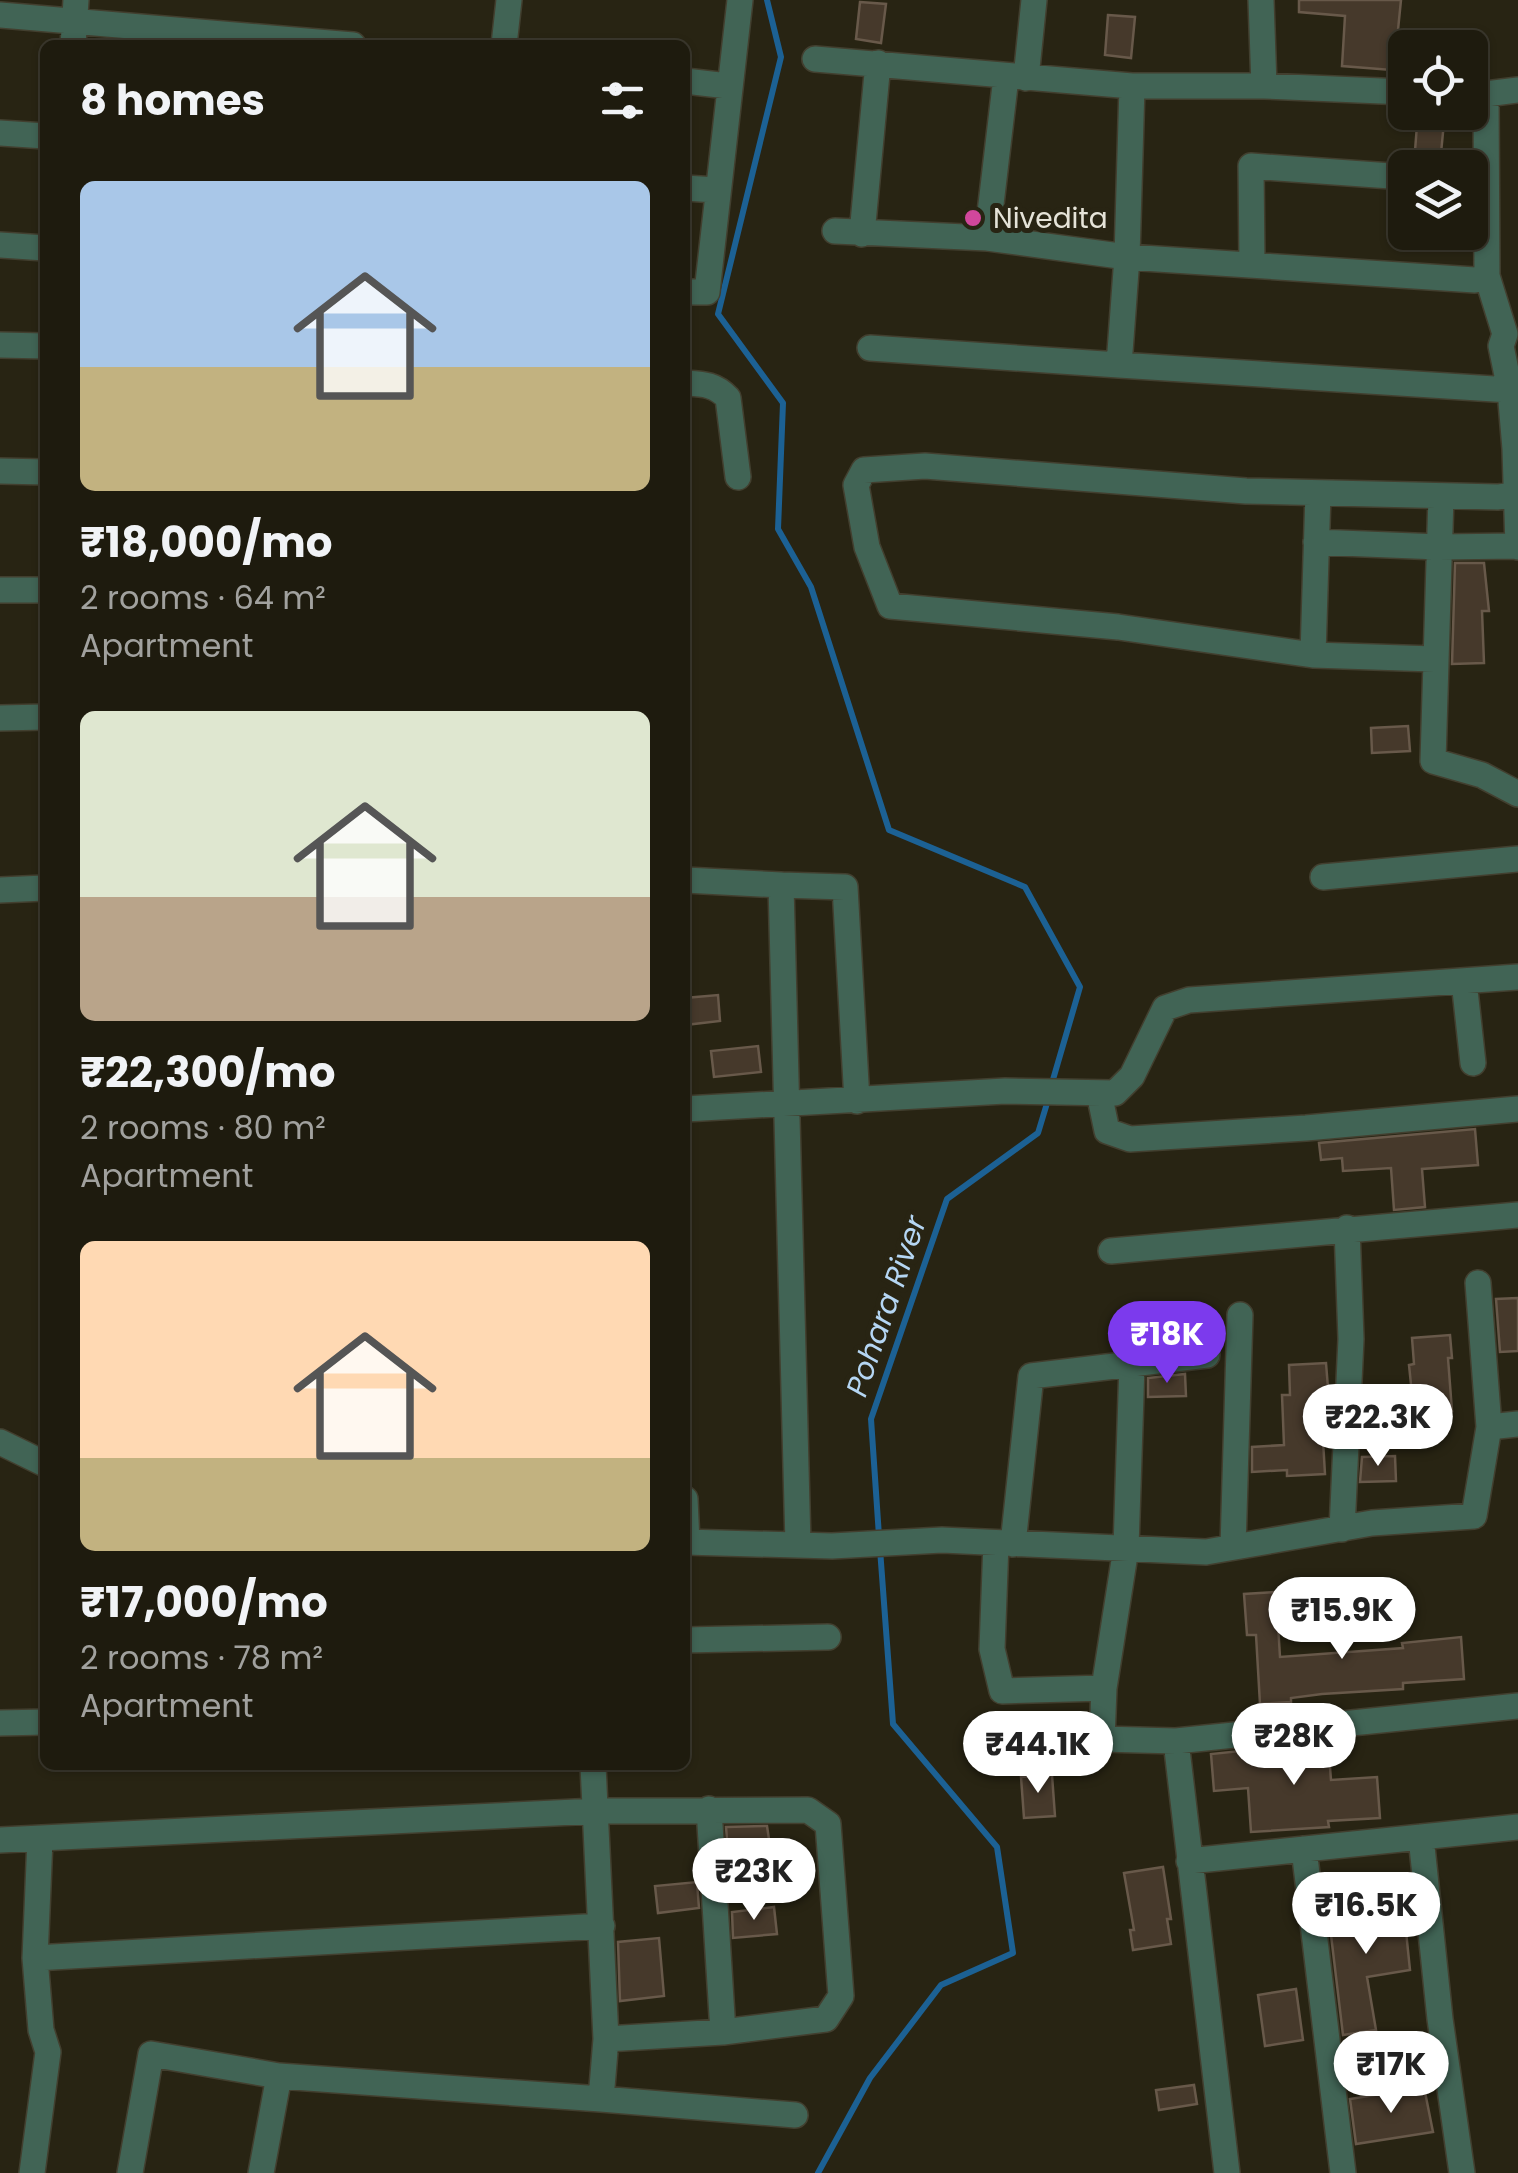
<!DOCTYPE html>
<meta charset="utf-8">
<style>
body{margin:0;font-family:Poppins,sans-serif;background:#2b281c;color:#f1f3f6;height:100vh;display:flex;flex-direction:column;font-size:38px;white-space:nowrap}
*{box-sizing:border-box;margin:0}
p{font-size:32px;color:#a1a19e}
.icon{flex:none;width:55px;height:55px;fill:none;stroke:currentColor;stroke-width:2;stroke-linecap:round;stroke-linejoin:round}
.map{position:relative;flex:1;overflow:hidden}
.details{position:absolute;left:40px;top:40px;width:650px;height:1730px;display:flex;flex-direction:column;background:#1e1b0e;border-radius:15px;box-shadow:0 2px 8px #0004,0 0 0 2px #3c392e}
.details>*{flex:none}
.buttons{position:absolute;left:1388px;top:30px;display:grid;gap:20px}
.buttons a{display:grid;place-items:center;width:100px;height:100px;border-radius:15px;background:#1e1b0e;box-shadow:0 2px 8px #0004,0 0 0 2px #3c392e;font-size:50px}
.price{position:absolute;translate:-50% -85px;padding:0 22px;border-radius:35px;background:#fff;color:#222;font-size:32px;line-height:65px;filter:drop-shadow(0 2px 5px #0008)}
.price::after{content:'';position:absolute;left:50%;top:60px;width:30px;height:22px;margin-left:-15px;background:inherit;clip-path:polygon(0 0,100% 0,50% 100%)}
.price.on{background:#7c3aed;color:#fff}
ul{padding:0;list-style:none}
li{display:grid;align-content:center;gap:20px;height:530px;padding:0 40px}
li span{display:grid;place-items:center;height:310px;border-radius:15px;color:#555}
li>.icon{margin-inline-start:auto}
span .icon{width:180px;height:180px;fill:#fffc;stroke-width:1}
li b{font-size:42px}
h2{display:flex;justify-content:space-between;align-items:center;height:120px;padding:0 40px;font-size:42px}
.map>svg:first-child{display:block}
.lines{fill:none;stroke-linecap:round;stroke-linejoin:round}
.stream{stroke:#1c6194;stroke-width:6}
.building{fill:#46392b;stroke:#68594a;stroke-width:2.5}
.minor-casing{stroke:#423f2f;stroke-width:28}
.minor{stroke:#416455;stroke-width:25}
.hotel-dot{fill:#d1479c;stroke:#282413;stroke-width:4}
.labels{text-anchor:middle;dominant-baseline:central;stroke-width:10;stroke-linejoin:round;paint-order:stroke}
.poi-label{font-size:28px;fill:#e5e3d8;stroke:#282413;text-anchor:start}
.water-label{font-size:30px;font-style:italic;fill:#b5d6f3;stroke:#282413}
</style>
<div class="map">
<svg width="1518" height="2173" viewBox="0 0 1518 2173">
<rect width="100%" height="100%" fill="#282413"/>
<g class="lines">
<path class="stream" d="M 767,0 L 781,57 L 718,314 L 783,403 L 778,529 L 811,587 L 889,830 L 1025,887 L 1080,987 L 1052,1083
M 879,1536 L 871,1419 L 947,1199 L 1038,1133 L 1048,1100
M 818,2173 L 870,2078 L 941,1985 L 1013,1953 L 997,1847 L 893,1724 L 880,1549"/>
</g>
<path class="building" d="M 1299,0 L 1401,0 L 1398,30 L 1407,31 L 1404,71 L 1342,66 L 1345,16 L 1299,12 Z
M 860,2 L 886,4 L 881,43 L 856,39 Z
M 1108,15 L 1135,17 L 1131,58 L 1105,55 Z
M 1418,112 L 1445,112 L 1441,153 L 1415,151 Z
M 1455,563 L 1484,563 L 1489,611 L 1482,611 L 1484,663 L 1452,664 Z
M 1408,726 L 1410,751 L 1372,753 L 1371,728 Z
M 718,995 L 720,1021 L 685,1025 L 685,998 Z
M 758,1046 L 761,1072 L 714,1077 L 711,1051 Z
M 1475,1129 L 1478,1165 L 1422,1169 L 1425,1207 L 1394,1210 L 1391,1168 L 1343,1171 L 1342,1158 L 1321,1160 L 1319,1143 Z
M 1518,1298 L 1518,1351 L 1500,1352 L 1496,1299 Z
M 1450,1335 L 1452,1358 L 1448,1358 L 1452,1411 L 1414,1414 L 1409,1365 L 1414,1364 L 1412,1338 Z
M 1326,1363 L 1328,1388 L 1320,1389 L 1325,1474 L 1287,1476 L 1287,1470 L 1252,1472 L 1252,1447 L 1284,1445 L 1282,1395 L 1290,1395 L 1289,1365 Z
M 1185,1374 L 1186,1396 L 1148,1397 L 1148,1378 Z
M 1395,1456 L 1396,1481 L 1360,1482 L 1362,1457 Z
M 1276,1592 L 1280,1657 L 1403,1648 L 1402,1643 L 1461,1637 L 1464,1679 L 1403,1683 L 1403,1689 L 1322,1694 L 1291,1698 L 1291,1702 L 1260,1704 L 1256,1635 L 1247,1635 L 1244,1594 Z
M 1328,1742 L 1331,1780 L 1377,1777 L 1380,1818 L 1328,1821 L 1329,1827 L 1251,1832 L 1248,1788 L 1214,1791 L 1211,1754 Z
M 1052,1775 L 1055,1816 L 1024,1818 L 1021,1777 Z
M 767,1826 L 770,1846 L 728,1851 L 726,1827 Z
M 1163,1867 L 1171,1919 L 1167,1919 L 1171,1944 L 1133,1950 L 1130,1930 L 1134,1930 L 1124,1873 Z
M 697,1882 L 699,1908 L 658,1913 L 655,1886 Z
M 1403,1902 L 1410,1970 L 1367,1977 L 1376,2030 L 1343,2035 L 1328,1910 Z
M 774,1907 L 777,1934 L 733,1938 L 732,1912 Z
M 659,1938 L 664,1996 L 620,2001 L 618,1942 Z
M 1296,1989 L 1303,2040 L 1265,2046 L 1258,1995 Z
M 1194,2085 L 1197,2104 L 1159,2110 L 1156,2090 Z
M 1424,2087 L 1433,2132 L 1356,2144 L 1350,2099 Z"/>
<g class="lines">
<defs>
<path id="minor" d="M 1261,0 L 1264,86
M 0,15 L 353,45
M 73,45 L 76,0
M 504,45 L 509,0
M 815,59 L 1132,86 L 1264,86 L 1405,92
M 1006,77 L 987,238 L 1127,257 L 1119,365 L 1510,390
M 1026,78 L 1034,0
M 685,81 L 728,86
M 1132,86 L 1127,257 L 1475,280 L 1487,276
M 1518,90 L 1486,94 L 1487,276 L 1505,334 L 1501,346 L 1510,390 L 1515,449 L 1518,547
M 0,133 L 45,136
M 685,188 L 716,190
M 835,231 L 987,238
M 862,234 L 878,63
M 0,245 L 45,248
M 1252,265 L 1251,166 L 1405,177
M 685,292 L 707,292 L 740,0
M 0,345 L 45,346
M 870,348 L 1119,365
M 685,383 C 703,384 715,384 728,398 L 738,477
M 0,471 L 45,472
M 1441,496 L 1433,761 L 1482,775 L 1518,794
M 1316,542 L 1439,547 L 1516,546
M 0,590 L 45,590
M 1313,655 L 1318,493
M 1434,659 L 1313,655 L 1118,627 L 890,606 L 867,547 L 856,485 L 864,470 L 925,466 L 1246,491 L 1498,497 L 1517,494
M 0,718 L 45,717
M 1323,877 L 1518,859
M 685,880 L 781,885 L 798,1545
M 781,885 L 845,887 L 857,1101
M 0,890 L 45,888
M 1464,981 L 1473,1063
M 1099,1093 L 1107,1131 L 1130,1139 L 1306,1128 L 1518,1109
M 685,1109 L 1005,1091 L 1115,1093 L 1132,1076 L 1165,1008 L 1189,1000 L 1518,977
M 1111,1251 L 1518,1215
M 1478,1283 L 1489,1427
M 0,1442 L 45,1464
M 685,1499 L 687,1542
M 1342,1529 L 1351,1339 L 1347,1228
M 685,1542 L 832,1546 L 942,1540 L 1206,1552 L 1372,1523 L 1474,1516 L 1489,1427 L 1518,1424
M 996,1543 L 992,1649 L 1002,1691 L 1104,1688 L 1102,1739 L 1176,1741 L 1518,1706
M 1013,1544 L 1031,1376 L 1207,1355
M 1233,1547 L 1240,1315
M 685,1640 L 828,1637
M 1104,1688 L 1126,1548 L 1132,1364
M 0,1723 L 45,1722
M 1176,1741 L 1227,2173
M 709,1809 L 723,2032
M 1421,1837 L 1440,2019 L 1462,2173
M 40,1839 L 35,1958 L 602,1926
M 0,1840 L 596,1811 L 808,1810 L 828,1824 L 841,1996 L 826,2019 L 723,2032 L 606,2039
M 1304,1849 L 1343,2173
M 1189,1861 L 1518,1827
M 601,2099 L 795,2115
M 32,2173 L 48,2052 L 41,2030 L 35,1958
M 130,2173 L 151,2054 L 279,2076
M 261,2173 L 279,2076 L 601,2099 L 606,2039 L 593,1765"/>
</defs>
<use href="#minor" class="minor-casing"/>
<use href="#minor" class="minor"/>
</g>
<circle class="hotel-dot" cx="973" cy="218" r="10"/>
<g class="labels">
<g class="poi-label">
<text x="993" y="218">Nivedita</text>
</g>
<g class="water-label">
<text transform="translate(886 1306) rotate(-71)">Pohara River</text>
</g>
</g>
</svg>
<div class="buttons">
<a><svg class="icon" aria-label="locate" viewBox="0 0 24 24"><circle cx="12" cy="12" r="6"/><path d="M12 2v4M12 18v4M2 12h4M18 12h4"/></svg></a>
<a><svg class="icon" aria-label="layers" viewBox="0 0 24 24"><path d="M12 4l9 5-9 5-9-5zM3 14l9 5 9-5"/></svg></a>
</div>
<b class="price on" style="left:1167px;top:1386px">₹18K</b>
<b class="price" style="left:1378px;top:1469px">₹22.3K</b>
<b class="price" style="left:1342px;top:1662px">₹15.9K</b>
<b class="price" style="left:1294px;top:1788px">₹28K</b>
<b class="price" style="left:1038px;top:1796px">₹44.1K</b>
<b class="price" style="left:754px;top:1923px">₹23K</b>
<b class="price" style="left:1366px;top:1957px">₹16.5K</b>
<b class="price" style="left:1391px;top:2116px">₹17K</b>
<section class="details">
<h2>8 homes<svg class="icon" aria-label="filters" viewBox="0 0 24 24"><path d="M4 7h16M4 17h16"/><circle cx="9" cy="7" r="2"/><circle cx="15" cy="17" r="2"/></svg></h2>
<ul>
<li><span style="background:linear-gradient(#a9c7e8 60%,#c2b280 0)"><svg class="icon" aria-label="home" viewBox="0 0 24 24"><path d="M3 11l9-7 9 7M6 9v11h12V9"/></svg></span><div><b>₹18,000/mo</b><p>2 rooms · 64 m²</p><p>Apartment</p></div></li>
<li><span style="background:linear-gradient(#dfe7d0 60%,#b9a48a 0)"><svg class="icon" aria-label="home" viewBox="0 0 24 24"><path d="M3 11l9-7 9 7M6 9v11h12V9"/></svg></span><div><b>₹22,300/mo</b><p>2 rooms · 80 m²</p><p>Apartment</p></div></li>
<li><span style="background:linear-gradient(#ffd9b3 70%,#c2b280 0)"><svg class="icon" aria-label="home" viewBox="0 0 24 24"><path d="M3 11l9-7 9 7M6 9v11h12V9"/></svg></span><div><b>₹17,000/mo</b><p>2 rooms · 78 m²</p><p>Apartment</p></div></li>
</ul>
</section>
</div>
